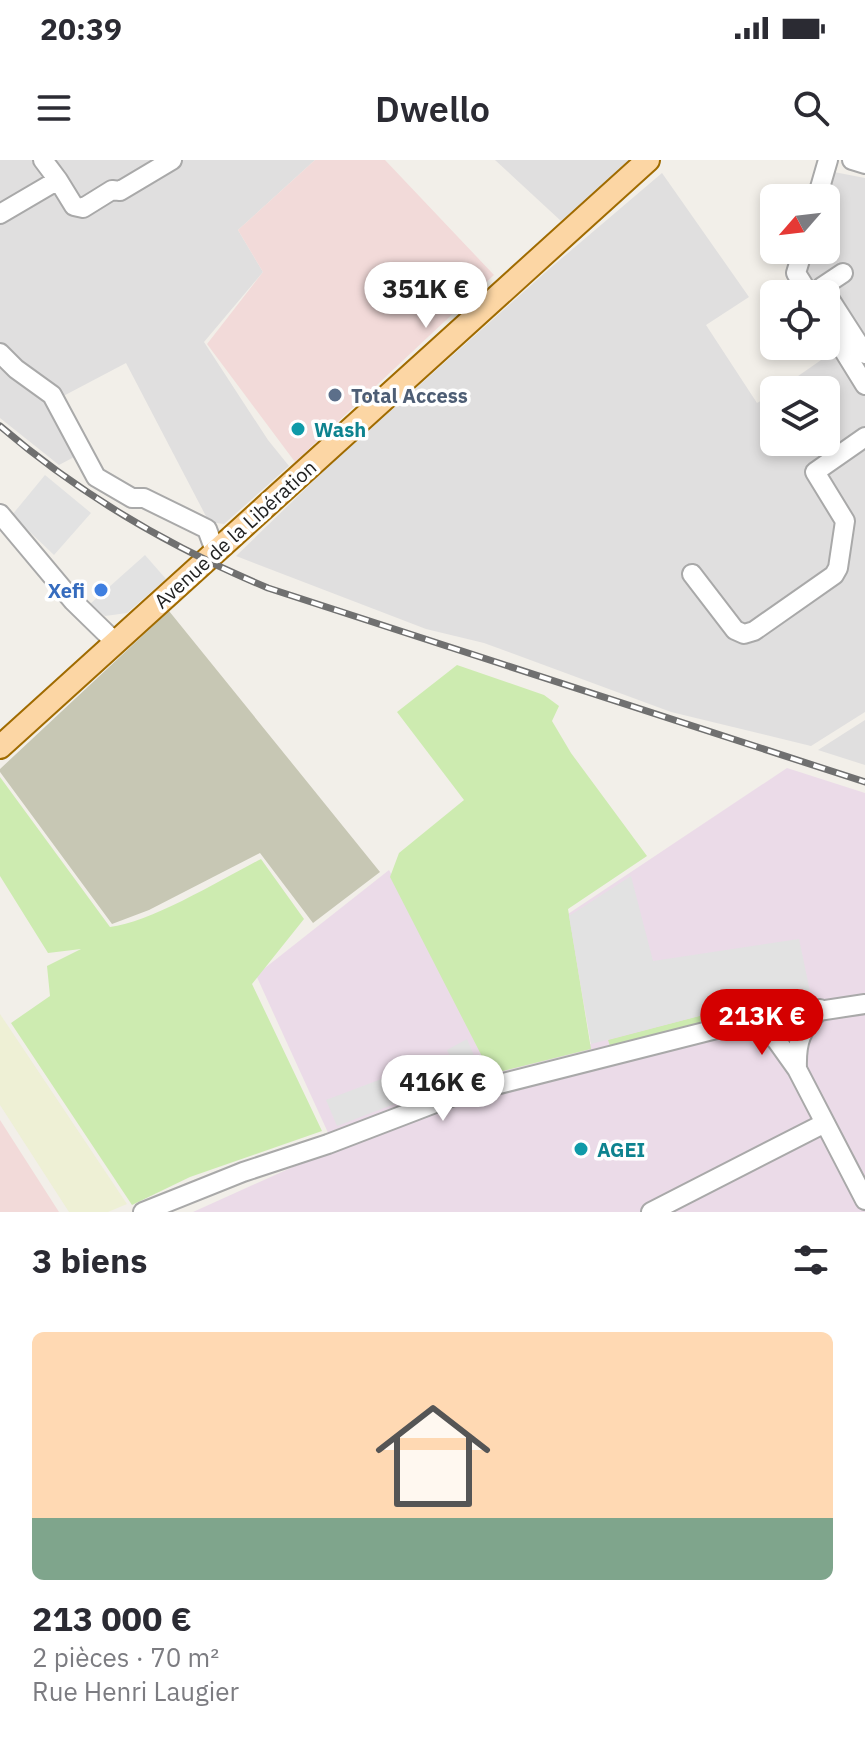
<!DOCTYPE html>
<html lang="fr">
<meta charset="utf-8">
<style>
body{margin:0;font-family:"IBM Plex Sans",sans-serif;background:#f7f7f7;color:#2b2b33;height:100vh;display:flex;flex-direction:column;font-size:30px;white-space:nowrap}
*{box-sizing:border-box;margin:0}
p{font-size:26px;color:#7c7c81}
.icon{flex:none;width:44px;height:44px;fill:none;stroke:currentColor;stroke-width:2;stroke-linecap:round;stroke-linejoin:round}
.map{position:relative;height:1052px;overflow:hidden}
.side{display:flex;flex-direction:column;background:#fff;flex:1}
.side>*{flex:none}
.needle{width:52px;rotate:242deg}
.controls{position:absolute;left:760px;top:24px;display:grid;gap:16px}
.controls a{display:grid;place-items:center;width:80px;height:80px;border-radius:12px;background:#fff;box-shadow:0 4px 12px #0003;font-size:40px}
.price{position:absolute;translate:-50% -68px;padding:0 18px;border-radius:28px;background:#fff;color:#222;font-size:26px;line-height:52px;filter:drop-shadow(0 2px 4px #0008)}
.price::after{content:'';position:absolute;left:50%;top:48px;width:24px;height:18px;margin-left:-12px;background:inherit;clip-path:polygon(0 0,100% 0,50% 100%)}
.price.current{background:#d40000;color:#fff}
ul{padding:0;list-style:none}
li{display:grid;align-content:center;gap:16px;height:424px;padding:0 32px}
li+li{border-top:2px solid #e1e1e2}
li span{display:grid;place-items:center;height:248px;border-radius:12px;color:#555}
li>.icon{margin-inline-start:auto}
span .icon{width:144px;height:144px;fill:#fffc;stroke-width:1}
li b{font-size:34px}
h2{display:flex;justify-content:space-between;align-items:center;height:96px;padding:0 32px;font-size:34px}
.status{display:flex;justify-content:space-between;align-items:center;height:56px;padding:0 40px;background:#fff;direction:ltr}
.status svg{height:22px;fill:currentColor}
header{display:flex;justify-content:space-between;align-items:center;height:104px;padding:0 32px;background:#fff;font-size:36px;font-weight:600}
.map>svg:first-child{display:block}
.residential{fill:#e0dfdf}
.commercial{fill:#f2dad9}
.industrial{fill:#ebdbe8}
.construction{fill:#c7c7b4}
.farmland{fill:#eef0d5}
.grass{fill:#cdebb0}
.parking{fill:#e2e2e2}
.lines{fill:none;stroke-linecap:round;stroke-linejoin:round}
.minor-casing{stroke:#a9a9a9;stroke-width:22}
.major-casing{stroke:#a06b00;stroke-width:26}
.minor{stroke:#fff;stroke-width:18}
.major{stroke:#fcd6a4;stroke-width:22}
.rail-casing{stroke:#707070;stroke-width:7}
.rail{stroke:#fff;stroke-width:4;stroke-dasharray:12;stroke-linecap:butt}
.service-dot{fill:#5c6f8a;stroke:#fff;stroke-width:3}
.culture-dot{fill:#0f9aa8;stroke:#fff;stroke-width:3}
.shop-dot{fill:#3f7fe0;stroke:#fff;stroke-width:3}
.labels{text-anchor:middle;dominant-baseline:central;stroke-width:7;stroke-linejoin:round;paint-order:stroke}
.service-label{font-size:20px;font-weight:bold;fill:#4e5e75;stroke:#fff;text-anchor:start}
.culture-label{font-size:20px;font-weight:bold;fill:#0d838f;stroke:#fff;text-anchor:start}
.street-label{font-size:20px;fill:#222;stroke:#fff}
.shop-label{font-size:20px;font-weight:bold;fill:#366cbe;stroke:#fff;text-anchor:end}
</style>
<div class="status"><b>20:39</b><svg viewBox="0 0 49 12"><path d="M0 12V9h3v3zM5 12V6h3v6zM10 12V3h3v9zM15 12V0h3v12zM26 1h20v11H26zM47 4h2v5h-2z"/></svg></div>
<header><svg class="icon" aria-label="menu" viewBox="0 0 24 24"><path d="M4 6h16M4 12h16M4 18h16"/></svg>Dwello<svg class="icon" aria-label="search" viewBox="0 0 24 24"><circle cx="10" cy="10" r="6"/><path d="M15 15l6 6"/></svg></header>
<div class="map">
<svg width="865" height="1052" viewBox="0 0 865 1052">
<rect width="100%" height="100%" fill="#f2efe9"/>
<path class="residential" d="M 0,0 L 315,0 L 238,70 L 263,112 L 204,182 L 268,280 L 289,306 L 224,364 L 209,362 L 126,203 L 52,242 L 76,296 L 59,305 L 0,258 Z
M 495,0 L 632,0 L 561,61 Z
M 834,12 L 865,18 L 865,552 L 811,586 L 671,552 L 484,483 L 426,469 L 236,396 L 329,306 L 548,110 L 662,13 L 749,137 L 706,165 L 757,243 L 774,233 L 774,282 L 826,282 L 826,230 L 778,230 L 847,182 L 805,116 L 812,90 L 826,90 L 826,39 Z
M 865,560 L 865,605 L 818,590 Z"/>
<path class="commercial" d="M 315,0 L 385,0 L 494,115 L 295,302 L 207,184 L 263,112 L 238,70 Z
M 0,960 L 59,1052 L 0,1052 Z"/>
<path class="industrial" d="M 787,608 L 865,633 L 865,1052 L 193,1052 L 335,988 L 256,815 L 389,710 L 497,913 L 591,884 L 568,754 Z"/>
<path class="construction" d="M 169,451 L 380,712 L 313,763 L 260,693 L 149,750 L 112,764 L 0,612 L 0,609 Z"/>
<path class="farmland" d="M 0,854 L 127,1044 L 108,1052 L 69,1052 L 0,945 Z"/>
<path class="grass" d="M 457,505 L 544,535 L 559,546 L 552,561 L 571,593 L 647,696 L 568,749 L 591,889 L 491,914 L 390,717 L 399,693 L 464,640 L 397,552 Z
M 0,617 L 110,767 C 150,763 222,719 261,699 L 304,759 L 252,824 L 322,971 L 190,1017 L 132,1045 L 11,863 L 50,836 L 47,806 L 81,789 L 48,793 L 0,716 Z
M 726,849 L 726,857 L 611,889 L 608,880 Z"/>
<path class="parking" d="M 45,315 L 91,353 L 54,395 L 12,355 Z
M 145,395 L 166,419 L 127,453 L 105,456 L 90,444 Z
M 631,716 L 653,801 L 799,779 L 811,836 L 726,849 L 591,884 L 569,756 Z
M 467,879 L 479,907 L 460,917 L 447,890 Z
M 426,902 L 434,929 L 337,966 L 326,940 Z"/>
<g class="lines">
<defs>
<path id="minor" d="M 43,0 L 58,20
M 852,0 L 865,4
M 817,38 L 828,0
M 0,54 L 58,20 L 74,46 L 83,48 L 112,30 L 120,31 L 172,0
M 803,90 L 796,113 L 809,134
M 843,113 L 822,127 L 865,194
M 826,162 L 865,225
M 0,193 L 16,209 L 52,235 L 96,317 L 132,338 L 144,338 L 207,369 L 215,391
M 0,354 L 73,441 L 115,482
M 692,414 L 735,470 L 744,474 L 754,471 L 834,415 L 838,408 L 845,361 L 815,312 L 865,277
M 820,849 C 801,871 796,880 797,909 L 865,1040
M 755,860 L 777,881 L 797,909
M 143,1052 L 243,1012 L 328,984 L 456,935 L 740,863 L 865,844
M 651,1052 L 825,963"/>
<path id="major" d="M 0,587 L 648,0"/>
</defs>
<use href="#minor" class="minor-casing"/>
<use href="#major" class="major-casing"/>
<use href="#minor" class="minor"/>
<use href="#major" class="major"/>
<defs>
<path id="rail" d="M 0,266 C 79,334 172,388 268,428 L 865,622"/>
</defs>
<use href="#rail" class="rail-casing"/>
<use href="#rail" class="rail"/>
</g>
<circle class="service-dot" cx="335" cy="235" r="8"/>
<g class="culture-dot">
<circle cx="298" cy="269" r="8"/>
<circle cx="581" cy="989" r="8"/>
</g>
<circle class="shop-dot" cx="101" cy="430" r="8"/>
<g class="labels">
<g class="service-label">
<text x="351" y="235">Total Access</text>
</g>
<g class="culture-label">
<text x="314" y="269">Wash</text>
<text x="597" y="989">AGEI</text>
</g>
<g class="street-label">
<text transform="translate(235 374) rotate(-42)">Avenue de la Libération</text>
</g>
<g class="shop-label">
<text x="85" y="430">Xefi</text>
</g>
</g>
</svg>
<div class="controls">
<a><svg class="needle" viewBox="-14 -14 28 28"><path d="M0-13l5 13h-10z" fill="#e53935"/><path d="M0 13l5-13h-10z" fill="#7c7c81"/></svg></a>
<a><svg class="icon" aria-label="locate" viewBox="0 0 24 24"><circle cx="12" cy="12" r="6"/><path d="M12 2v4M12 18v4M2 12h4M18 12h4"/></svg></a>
<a><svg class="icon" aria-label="layers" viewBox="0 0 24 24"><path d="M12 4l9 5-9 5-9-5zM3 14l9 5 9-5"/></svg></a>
</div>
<b class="price" style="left:426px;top:170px">351K €</b>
<b class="price current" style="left:762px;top:897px">213K €</b>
<b class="price" style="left:443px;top:963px">416K €</b>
</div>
<section class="side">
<h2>3 biens<svg class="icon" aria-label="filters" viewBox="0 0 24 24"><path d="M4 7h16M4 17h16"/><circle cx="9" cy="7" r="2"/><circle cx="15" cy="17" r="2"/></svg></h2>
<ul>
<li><span style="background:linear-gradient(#ffd9b3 75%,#7fa58c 0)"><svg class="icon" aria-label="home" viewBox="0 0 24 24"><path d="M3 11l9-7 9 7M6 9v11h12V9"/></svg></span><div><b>213 000 €</b><p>2 pièces · 70 m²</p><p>Rue Henri Laugier</p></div></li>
</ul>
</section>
